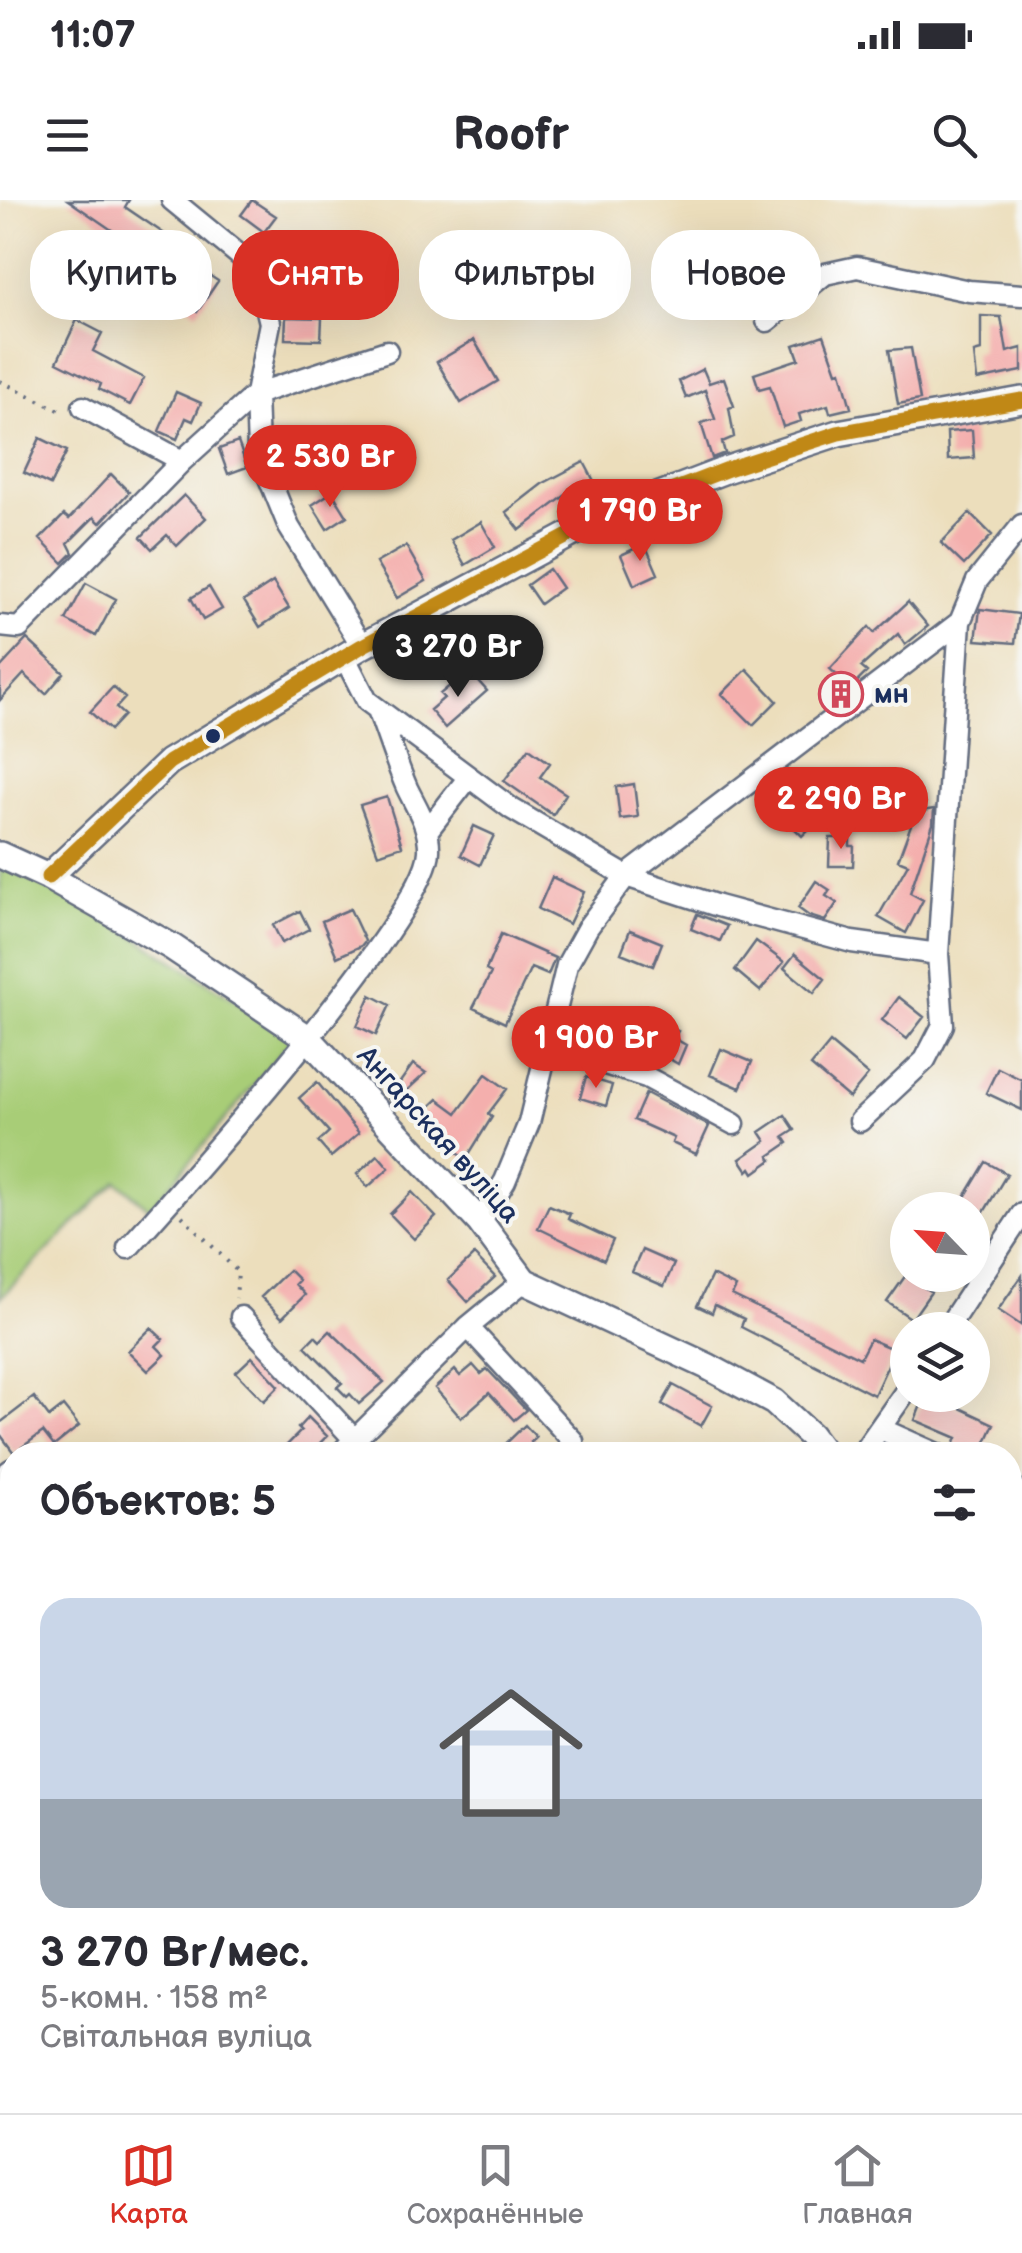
<!DOCTYPE html>
<html lang="ru">
<meta charset="utf-8">
<style>
body{margin:0;font-family:"Balsamiq Sans",sans-serif;background:#f2f2f3;color:#2b2b33;height:100vh;display:flex;flex-direction:column;font-size:38px;white-space:nowrap}
*{box-sizing:border-box;margin:0}
p{font-size:32px;color:#7c7c81}
.icon{flex:none;width:55px;height:55px;fill:none;stroke:currentColor;stroke-width:2;stroke-linecap:round;stroke-linejoin:round}
.map{position:relative;flex:1;overflow:hidden}
.sheet{position:absolute;left:0px;top:1242px;width:1022px;height:672px;display:flex;flex-direction:column;background:#fff;border-radius:40px 40px 0 0;box-shadow:0 10px 40px #0002}
.sheet>*{flex:none}
.guide{position:absolute;left:30px;top:30px;width:962px;height:90px;display:flex;gap:20px}
.needle{width:65px;rotate:295deg}
.tools{position:absolute;left:890px;top:992px;display:grid;gap:20px}
.tools a{display:grid;place-items:center;width:100px;height:100px;border-radius:50%;background:#fff;box-shadow:0 10px 40px #0002;font-size:50px}
.price{position:absolute;translate:-50% -85px;padding:0 22px;border-radius:35px;background:#d93025;color:#fff;font-size:32px;line-height:65px;filter:drop-shadow(0 2px 5px #0008)}
.price::after{content:'';position:absolute;left:50%;top:60px;width:30px;height:22px;margin-left:-15px;background:inherit;clip-path:polygon(0 0,100% 0,50% 100%)}
.price.current{background:#222;color:#fff}
ul{padding:0;list-style:none}
li{display:grid;align-content:center;gap:20px;height:530px;padding:0 40px}
li span{display:grid;place-items:center;height:310px;border-radius:30px;color:#555}
li>.icon{margin-inline-start:auto}
span .icon{width:180px;height:180px;fill:#fffc;stroke-width:1}
li b{font-size:42px}
h2{display:flex;justify-content:space-between;align-items:center;height:120px;padding:0 40px;font-size:42px}
.tag{padding:0 35px;border-radius:40px;background:#fff;box-shadow:0 10px 40px #0002;font-size:35px;line-height:90px}
.tag.current{background:#d93025;color:#fff}
.status{display:flex;justify-content:space-between;align-items:center;height:70px;padding:0 50px;background:#fff;direction:ltr}
.status svg{height:28px;fill:currentColor}
header{display:flex;justify-content:space-between;align-items:center;height:130px;padding:0 40px;background:#fff;font-size:45px;font-weight:600}
.dock{display:flex;justify-content:space-around;align-items:center;height:140px;border-top:2px solid #e1e1e2;background:#fff;font-size:28px;color:#7c7c81}
.dock a{display:grid;justify-items:center;gap:5px}
.dock .current{color:#d93025}
.map>svg:first-child{display:block}
.green{fill:#a8cd77;stroke:#627e6a;stroke-width:2.5}
.lines{fill:none;stroke-linecap:round;stroke-linejoin:round}
.stream{stroke:#50b4ce;stroke-width:6}
.building{fill:#f4afad}
.minor-casing{stroke:#646c7f;stroke-width:25}
.tertiary-casing{stroke:#646c7f;stroke-width:30}
.path{stroke:#646c7f;stroke-width:4;stroke-dasharray:2.5 8;stroke-linecap:butt}
.minor{stroke:#fff;stroke-width:20}
.tertiary{stroke:#fff;stroke-width:25}
.bus-1-casing{stroke:#f6f6f2;stroke-width:22}
.bus-1{stroke:#c08818;stroke-width:15}
.bus-dot{fill:#1b2f5e;stroke:#f6f6f2;stroke-width:4}
.labels{text-anchor:middle;dominant-baseline:central;stroke-width:8;stroke-linejoin:round;paint-order:stroke}
.poi-label{font-size:28px;font-weight:bold;fill:#1b2f5e;stroke:#f6f6f2;text-anchor:start}
.street-label{font-size:28px;fill:#1b2f5e;stroke:#f6f6f2}
</style>
<div class="status"><b>11:07</b><svg viewBox="0 0 49 12"><path d="M0 12V9h3v3zM5 12V6h3v6zM10 12V3h3v9zM15 12V0h3v12zM26 1h20v11H26zM47 4h2v5h-2z"/></svg></div>
<header><svg class="icon" aria-label="menu" viewBox="0 0 24 24"><path d="M4 6h16M4 12h16M4 18h16"/></svg>Roofr<svg class="icon" aria-label="search" viewBox="0 0 24 24"><circle cx="10" cy="10" r="6"/><path d="M15 15l6 6"/></svg></header>
<div class="map">
<svg width="1022" height="1913" viewBox="0 0 1022 1913">
<rect width="100%" height="100%" fill="#f6f6f2"/>
<filter id="ink" filterUnits="userSpaceOnUse"><feTurbulence type="fractalNoise" baseFrequency=".01" numOctaves="2"/><feDisplacementMap in="SourceGraphic" scale="20" xChannelSelector="R" yChannelSelector="G"/><feConvolveMatrix kernelMatrix="1 2 1 2 8 2 1 2 1" color-interpolation-filters="sRGB"/></filter>
<filter id="wash" filterUnits="userSpaceOnUse"><feTurbulence type="fractalNoise" baseFrequency=".0048" numOctaves="4" result="noise"/><feDisplacementMap in="SourceGraphic" scale="40" xChannelSelector="R" yChannelSelector="G"/><feGaussianBlur stdDeviation="2.25" result="paint"/><feColorMatrix in="noise" values="0 0 0 0 0 0 0 0 0 0 0 0 0 0 0 0 0 1.4 0 .05"/><feComposite in="paint" operator="in"/></filter>
<g filter="url(#wash)">
<rect width="100%" height="100%" fill="#ecdebc"/>
<path class="green" d="M 0,664 L 107,719 L 294,837 L 150,1009 L 117,981 L 0,1098 Z"/>
<g class="lines">
<path class="stream" d="M 0,1839 L 12,1850
M 72,1902 L 84,1913"/>
</g>
<g id="blocks">
<path class="building" d="M 68,0 L 129,0 L 125,7 L 172,39 L 166,47 L 218,81 L 197,112 L 162,89 L 168,81 L 116,46 L 122,37 Z
M 252,0 L 276,16 L 264,32 L 241,15 Z
M 300,38 L 324,41 L 320,79 L 296,76 Z
M 981,116 L 1001,117 L 1007,152 L 1022,148 L 1022,171 L 977,180 L 974,153 L 981,151 Z
M 286,117 L 322,118 L 321,140 L 285,139 Z
M 77,120 L 102,133 L 93,151 L 144,178 L 130,205 L 99,189 L 101,184 L 57,162 Z
M 824,135 L 837,172 L 841,171 L 851,208 L 830,213 L 828,205 L 799,214 L 801,221 L 783,227 L 770,186 L 759,189 L 754,174 L 799,159 L 794,145 Z
M 474,140 L 498,181 L 461,203 L 437,162 Z
M 911,148 L 920,200 L 898,204 L 889,150 Z
M 703,169 L 709,183 L 724,178 L 734,206 L 729,208 L 734,237 L 722,242 L 725,253 L 712,258 L 701,223 L 715,219 L 705,190 L 686,198 L 679,181 Z
M 176,192 L 201,203 L 193,221 L 186,218 L 177,239 L 159,231 Z
M 972,230 L 974,258 L 948,260 L 947,232 Z
M 40,238 L 67,251 L 50,285 L 24,273 Z
M 310,239 L 316,266 L 292,270 L 287,243 Z
M 238,242 L 247,267 L 228,274 L 219,249 Z
M 584,262 L 594,281 L 581,288 L 585,296 L 572,303 L 567,294 L 520,330 L 506,312 L 542,284 Z
M 111,274 L 129,292 L 100,323 L 94,317 L 68,343 L 73,353 L 63,363 L 40,339 L 64,315 L 69,319 Z
M 332,292 L 347,316 L 327,329 L 312,305 Z
M 184,295 L 206,318 L 177,346 L 167,335 L 152,349 L 141,337 Z
M 970,313 L 992,335 L 964,365 L 941,343 Z
M 481,322 L 495,347 L 465,365 L 451,340 Z
M 645,344 L 658,374 L 634,385 L 621,355 Z
M 406,346 L 426,381 L 397,398 L 376,363 Z
M 549,369 L 562,388 L 540,404 L 527,385 Z
M 273,382 L 289,408 L 260,427 L 244,401 Z
M 86,383 L 116,399 L 96,436 L 66,420 Z
M 209,387 L 222,409 L 203,420 L 191,398 Z
M 908,402 L 928,426 L 905,445 L 898,434 L 861,467 L 867,472 L 851,488 L 830,469 L 869,427 L 874,433 Z
M 980,409 L 1019,414 L 1015,443 L 976,440 Z
M 27,439 L 64,473 L 46,494 L 24,474 L 0,500 L 0,468 Z
M 747,469 L 777,501 L 753,525 L 722,494 Z
M 472,474 L 487,491 L 445,528 L 430,510 L 444,498 L 440,494 L 452,484 L 455,488 Z
M 113,487 L 125,498 L 116,508 L 124,515 L 110,530 L 90,512 Z
M 529,548 L 550,563 L 540,577 L 566,594 L 553,615 L 504,581 Z
M 634,584 L 638,617 L 620,619 L 616,587 Z
M 387,597 L 402,646 L 378,654 L 360,605 Z
M 802,600 L 820,618 L 802,636 L 784,618 Z
M 934,609 L 933,624 L 910,693 L 923,700 L 906,733 L 878,717 L 908,664 L 898,660 L 911,625 L 909,613 Z
M 474,626 L 494,635 L 480,665 L 461,655 Z
M 830,638 L 850,638 L 850,646 L 854,646 L 853,666 L 829,666 Z
M 552,677 L 584,692 L 569,724 L 538,709 Z
M 816,681 L 830,690 L 826,696 L 837,703 L 825,721 L 809,716 L 798,708 Z
M 350,709 L 365,741 L 361,746 L 337,757 L 322,721 Z
M 300,711 L 309,729 L 282,743 L 273,725 Z
M 697,714 L 727,726 L 720,741 L 691,729 Z
M 630,730 L 662,743 L 653,766 L 621,753 Z
M 501,734 L 555,758 L 548,775 L 531,768 L 505,823 L 473,808 L 491,773 L 486,770 Z
M 756,741 L 784,762 L 760,791 L 735,770 Z
M 795,754 L 825,779 L 814,793 L 784,768 Z
M 371,795 L 390,805 L 376,835 L 357,826 Z
M 899,797 L 924,817 L 907,839 L 882,820 Z
M 627,809 L 678,831 L 674,838 L 686,845 L 678,864 L 661,854 L 617,840 Z
M 830,843 L 868,875 L 849,898 L 811,866 Z
M 721,849 L 752,862 L 740,888 L 710,875 Z
M 413,864 L 426,873 L 393,903 L 388,899 Z
M 998,868 L 1022,880 L 1022,910 L 986,893 Z
M 486,874 L 507,889 L 488,914 L 492,917 L 466,959 L 444,943 L 448,938 L 419,917 L 438,899 L 457,913 Z
M 586,877 L 612,885 L 606,906 L 580,898 Z
M 317,882 L 359,933 L 331,957 L 318,942 L 329,932 L 299,898 Z
M 646,893 L 709,926 L 696,954 L 672,943 L 674,938 L 634,920 Z
M 785,915 L 795,930 L 784,937 L 788,943 L 769,956 L 772,960 L 754,973 L 751,968 L 748,971 L 740,959 L 766,941 L 760,932 Z
M 378,955 L 389,968 L 368,987 L 357,974 Z
M 986,962 L 1007,974 L 972,1032 L 972,1010 L 957,1010 Z
M 412,992 L 436,1017 L 414,1039 L 390,1014 Z
M 549,1005 L 570,1014 L 568,1019 L 613,1040 L 604,1060 L 538,1028 Z
M 642,1050 L 674,1064 L 664,1086 L 632,1072 Z
M 474,1055 L 495,1077 L 468,1102 L 448,1080 Z
M 289,1070 L 299,1080 L 295,1084 L 305,1095 L 282,1118 L 261,1097 Z
M 712,1075 L 736,1087 L 732,1095 L 860,1158 L 870,1139 L 895,1150 L 874,1195 L 741,1127 L 744,1119 L 715,1105 L 712,1113 L 697,1106 Z
M 906,1075 L 931,1092 L 912,1119 L 887,1102 Z
M 1022,1076 L 1022,1126 L 998,1110 Z
M 151,1128 L 163,1139 L 156,1146 L 165,1155 L 148,1171 L 128,1151 Z
M 330,1131 L 384,1182 L 359,1204 L 350,1194 L 347,1197 L 337,1187 L 342,1183 L 305,1146 L 315,1136 L 320,1141 Z
M 252,1157 L 279,1186 L 264,1201 L 236,1172 Z
M 473,1165 L 481,1174 L 487,1169 L 526,1210 L 514,1220 L 489,1193 L 461,1218 L 435,1188 L 455,1170 L 460,1176 Z
M 673,1185 L 712,1206 L 701,1226 L 662,1204 Z
M 925,1195 L 950,1195 L 947,1202 L 994,1224 L 980,1255 L 954,1245 L 957,1238 L 915,1220 Z
M 34,1197 L 49,1217 L 63,1206 L 79,1226 L 54,1246 L 43,1232 L 14,1253 L 0,1234 L 0,1223 Z
M 308,1217 L 327,1236 L 308,1255 L 277,1255 L 301,1231 L 298,1228 Z
M 525,1225 L 536,1237 L 531,1242 L 543,1255 L 494,1255 Z"/>
</g>
</g>
<g filter="url(#ink)">
<use href="#blocks" fill-opacity="0" stroke="#646c7f" stroke-width="2.5"/>
<g class="lines">
<defs>
<path id="minor" d="M 172,0 L 244,59 L 261,85 L 270,123 L 256,194 L 258,251 L 289,327 L 362,446
M 767,121 L 825,74 L 857,67 L 969,91 L 1022,95
M 83,207 L 182,261
M 0,426 L 19,428 L 182,261 L 256,194 L 387,151
M 344,456 L 367,501 L 512,609 L 626,676 L 588,727 L 567,765 L 529,923 L 505,981 L 480,1022
M 428,630 L 469,577
M 626,676 L 960,422 L 977,381 L 1022,325
M 626,676 L 718,706 L 852,742 L 938,754
M 548,846 L 646,877 L 734,924
M 860,921 L 925,860 L 943,825 L 938,754 L 960,422
M 128,1048 C 182,988 427,715 429,651 C 430,627 417,609 407,588 C 396,563 388,536 378,510
M 241,1117 L 354,1239
M 468,1127 L 573,1241
M 946,1130 L 1022,1014
M 881,1229 L 939,1255
M 339,1255 L 468,1127 L 524,1081
M 861,1255 L 908,1188
M 0,1278 L 12,1269
M 1010,1287 L 1022,1293
M 0,1612 L 12,1626
M 1010,1679 L 1022,1670
M 1010,1746 L 1022,1759
M 349,1902 L 361,1913
M 878,1902 L 889,1913
M 738,1913 L 750,1902"/>
<path id="tertiary" d="M 0,655 L 48,677 L 172,747 L 308,838 L 480,1022 L 524,1081 L 707,1166 L 774,1202 L 810,1235 L 825,1255
M 48,677 L 169,562 L 362,446 L 605,316 L 728,269 L 838,233 L 1022,200
M 652,1902 L 659,1913"/>
</defs>
<use href="#minor" class="minor-casing"/>
<use href="#tertiary" class="tertiary-casing"/>
<path class="path" d="M 0,181 L 63,212
M 182,1016 L 238,1072 L 236,1098"/>
<use href="#minor" class="minor"/>
<use href="#tertiary" class="tertiary"/>
<defs>
<path id="bus-1" d="M 48,677 L 169,562 L 362,446 L 605,316 L 728,269 L 838,233 L 1022,200"/>
</defs>
<use href="#bus-1" class="bus-1-casing"/>
<use href="#bus-1" class="bus-1"/>
</g>
</g>
<defs>
<symbol id="building-ring" viewBox="-11 -11 22 22"><circle r="9.5" fill="#f6f6f2" stroke="#d1495b" stroke-width="1.5"/><path d="M-4-6H4V6H1V3H-1V6H-4ZM-2.5-4.3h1.7v1.8h-1.7ZM.8-4.3h1.7v1.8H.8ZM-2.5-1h1.7V.8h-1.7ZM.8-1h1.7V.8H.8Z" fill="#d1495b"/></symbol>
</defs>
<g fill-rule="evenodd">
<use href="#building-ring" x="816" y="469" width="50" height="50"/>
</g>
<circle class="bus-dot" cx="213" cy="536" r="9"/>
<g class="labels">
<g class="poi-label">
<text x="874" y="494">мн</text>
</g>
<g class="street-label">
<text transform="translate(438 935) rotate(48)">Ангарская вуліца</text>
</g>
</g>
</svg>
<div class="tools">
<a><svg class="needle" viewBox="-14 -14 28 28"><path d="M0-13l5 13h-10z" fill="#e53935"/><path d="M0 13l5-13h-10z" fill="#7c7c81"/></svg></a>
<a><svg class="icon" aria-label="layers" viewBox="0 0 24 24"><path d="M12 4l9 5-9 5-9-5zM3 14l9 5 9-5"/></svg></a>
</div>
<b class="price" style="left:330px;top:310px">2 530 Br</b>
<b class="price" style="left:640px;top:364px">1 790 Br</b>
<b class="price current" style="left:458px;top:500px">3 270 Br</b>
<b class="price" style="left:841px;top:652px">2 290 Br</b>
<b class="price" style="left:596px;top:891px">1 900 Br</b>
<div class="guide">
<a class="tag">Купить</a>
<a class="tag current">Снять</a>
<a class="tag">Фильтры</a>
<a class="tag">Новое</a>
</div>
<section class="sheet">
<h2>Объектов: 5<svg class="icon" aria-label="filters" viewBox="0 0 24 24"><path d="M4 7h16M4 17h16"/><circle cx="9" cy="7" r="2"/><circle cx="15" cy="17" r="2"/></svg></h2>
<ul>
<li><span style="background:linear-gradient(#c9d6e8 65%,#9aa5b1 0)"><svg class="icon" aria-label="home" viewBox="0 0 24 24"><path d="M3 11l9-7 9 7M6 9v11h12V9"/></svg></span><div><b>3 270 Br/мес.</b><p>5-комн. · 158 m²</p><p>Світальная вуліца</p></div></li>
</ul>
</section>
</div>
<nav class="dock">
<a class="current"><svg class="icon" aria-label="map" viewBox="0 0 24 24"><path d="M3 6l6-2 6 2 6-2v14l-6 2-6-2-6 2zM9 4v14M15 6v14"/></svg>Карта</a>
<a><svg class="icon" aria-label="saved" viewBox="0 0 24 24"><path d="M7 4h10v16l-5-4-5 4z"/></svg>Сохранённые</a>
<a><svg class="icon" aria-label="home" viewBox="0 0 24 24"><path d="M3 11l9-7 9 7M6 9v11h12V9"/></svg>Главная</a>
</nav>
